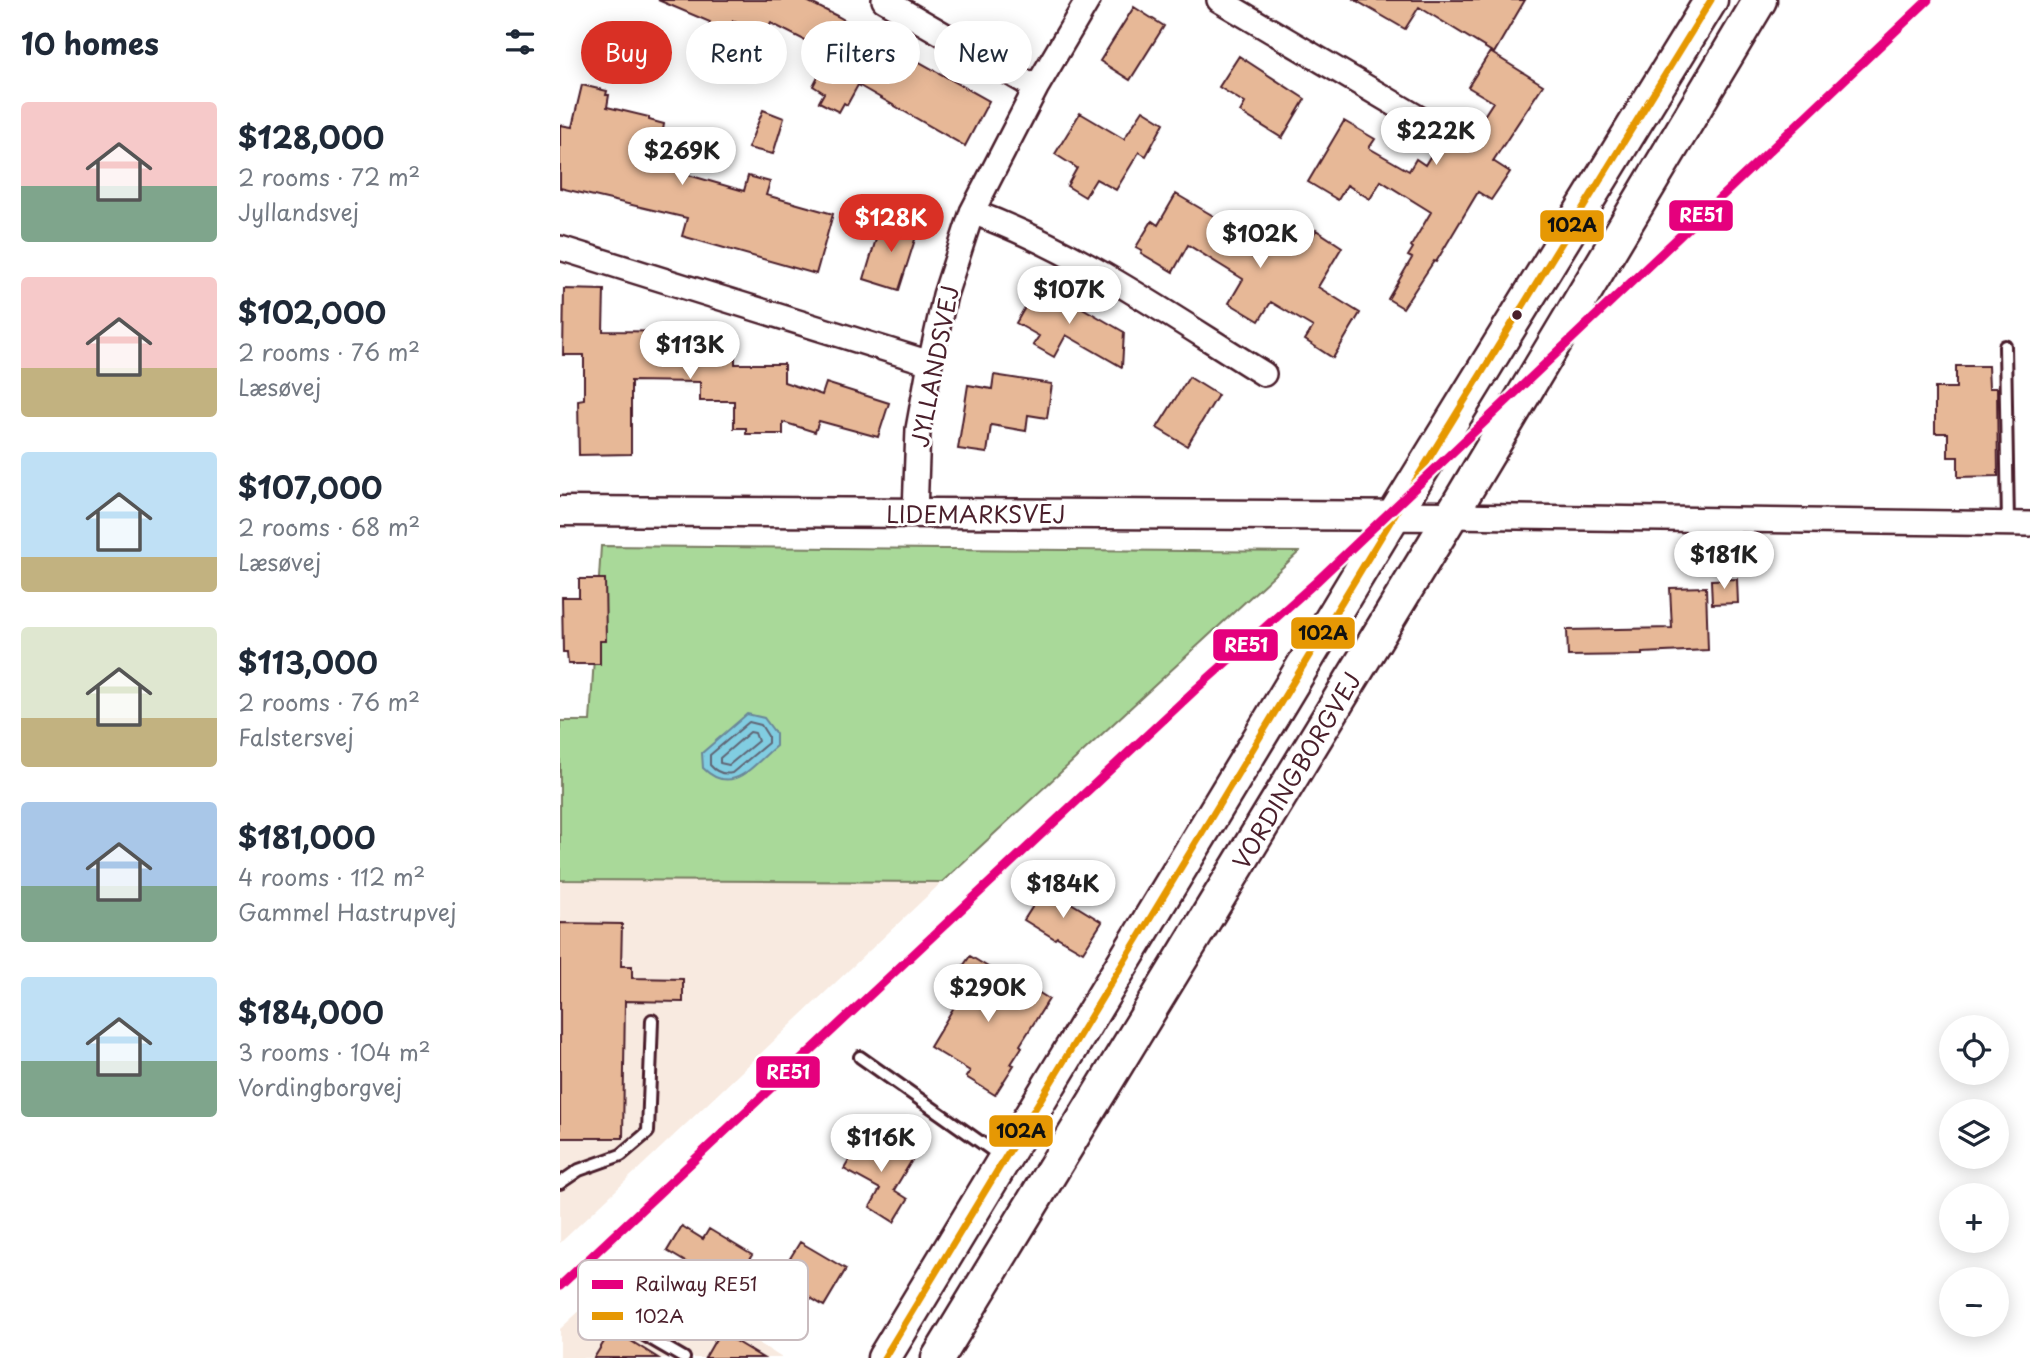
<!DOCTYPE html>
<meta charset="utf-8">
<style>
body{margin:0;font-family:"Playpen Sans",sans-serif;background:#f2f2f3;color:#1f2937;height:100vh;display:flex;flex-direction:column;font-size:26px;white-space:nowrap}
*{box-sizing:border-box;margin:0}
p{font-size:23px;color:#747a83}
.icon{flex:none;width:38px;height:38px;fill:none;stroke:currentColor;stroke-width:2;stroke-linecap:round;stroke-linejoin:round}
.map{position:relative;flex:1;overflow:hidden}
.sheet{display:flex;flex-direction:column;background:#fff;width:560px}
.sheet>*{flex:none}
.guide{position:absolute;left:21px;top:21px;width:665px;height:63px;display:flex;gap:14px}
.buttons{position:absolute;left:1379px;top:1015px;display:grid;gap:14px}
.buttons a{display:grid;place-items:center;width:70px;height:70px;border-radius:50%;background:#fff;box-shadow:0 4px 18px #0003;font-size:35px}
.price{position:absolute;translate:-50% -60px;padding:0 16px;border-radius:24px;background:#fff;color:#222;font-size:23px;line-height:46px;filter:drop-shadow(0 2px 4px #0008)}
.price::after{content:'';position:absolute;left:50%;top:42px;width:21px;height:16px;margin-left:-10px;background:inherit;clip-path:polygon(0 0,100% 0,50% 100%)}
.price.current{background:#d93025;color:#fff}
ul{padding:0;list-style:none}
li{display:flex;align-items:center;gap:21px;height:175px;padding:0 21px}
li span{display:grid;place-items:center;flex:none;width:196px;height:140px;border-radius:7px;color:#555}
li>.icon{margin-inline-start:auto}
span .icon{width:84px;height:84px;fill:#fffc;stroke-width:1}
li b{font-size:30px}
h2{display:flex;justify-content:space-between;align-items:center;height:84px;padding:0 21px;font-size:30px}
.chip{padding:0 24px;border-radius:32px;background:#fff;box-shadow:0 4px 18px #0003;font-size:24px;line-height:63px}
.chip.current{background:#d93025;color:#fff}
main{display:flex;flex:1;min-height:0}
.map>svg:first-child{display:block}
.built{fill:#f8eae0}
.green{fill:#a9d999;stroke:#7a7c62;stroke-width:2}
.water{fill:#81cde1;stroke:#6b8798;stroke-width:2}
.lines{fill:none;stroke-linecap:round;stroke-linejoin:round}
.shore{stroke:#606574;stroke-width:2}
.building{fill:#e7b897;stroke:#4a1f2b;stroke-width:2}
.service-casing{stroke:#4a1f2b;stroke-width:16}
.minor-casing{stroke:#4a1f2b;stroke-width:28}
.tertiary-casing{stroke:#4a1f2b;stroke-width:33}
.secondary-casing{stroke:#4a1f2b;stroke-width:37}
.service{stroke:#fff;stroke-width:10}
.minor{stroke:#fff;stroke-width:23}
.tertiary{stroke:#fff;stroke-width:28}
.secondary{stroke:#fff;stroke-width:32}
.bus-1-casing{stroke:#fff;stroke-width:12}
.bus-1{stroke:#e69804;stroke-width:7}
.rail-1-casing{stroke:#fff;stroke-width:14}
.rail-1{stroke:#e5007d;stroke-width:9}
.bus-dot{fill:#4a1f2b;stroke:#fff;stroke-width:2.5}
.labels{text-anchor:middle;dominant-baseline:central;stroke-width:6;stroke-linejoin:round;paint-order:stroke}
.street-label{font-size:23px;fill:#4a1f2b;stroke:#fff}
.key{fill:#fff;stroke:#c9bcbf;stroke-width:2}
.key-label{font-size:19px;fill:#4a1f2b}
.line-badge{stroke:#fff;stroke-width:2.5}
.badge-label{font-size:19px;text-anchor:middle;font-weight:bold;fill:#fff}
.pale-badge-label{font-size:19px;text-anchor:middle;font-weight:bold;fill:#111}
</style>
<main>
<section class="sheet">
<h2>10 homes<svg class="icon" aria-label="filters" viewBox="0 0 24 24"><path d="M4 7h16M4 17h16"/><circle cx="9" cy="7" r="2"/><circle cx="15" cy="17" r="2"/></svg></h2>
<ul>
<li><span style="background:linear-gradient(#f6c9c9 60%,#7fa58c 0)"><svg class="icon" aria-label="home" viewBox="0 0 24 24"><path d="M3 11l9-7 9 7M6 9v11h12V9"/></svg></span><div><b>$128,000</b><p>2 rooms · 72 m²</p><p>Jyllandsvej</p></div></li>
<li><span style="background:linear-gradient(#f6c9c9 65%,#c2b280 0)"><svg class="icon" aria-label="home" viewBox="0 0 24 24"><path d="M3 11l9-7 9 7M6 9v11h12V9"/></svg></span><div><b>$102,000</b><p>2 rooms · 76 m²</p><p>Læsøvej</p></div></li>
<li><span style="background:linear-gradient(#bfe0f5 75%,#c2b280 0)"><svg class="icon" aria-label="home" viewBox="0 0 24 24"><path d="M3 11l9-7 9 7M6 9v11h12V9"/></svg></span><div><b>$107,000</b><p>2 rooms · 68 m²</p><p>Læsøvej</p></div></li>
<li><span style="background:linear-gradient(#dfe7d0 65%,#c2b280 0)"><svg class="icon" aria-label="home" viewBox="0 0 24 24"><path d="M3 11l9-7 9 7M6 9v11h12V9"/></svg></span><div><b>$113,000</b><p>2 rooms · 76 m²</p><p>Falstersvej</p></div></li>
<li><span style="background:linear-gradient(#a9c7e8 60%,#7fa58c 0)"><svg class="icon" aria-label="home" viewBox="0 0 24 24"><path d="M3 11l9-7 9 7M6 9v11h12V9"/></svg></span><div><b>$181,000</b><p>4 rooms · 112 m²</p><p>Gammel Hastrupvej</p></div></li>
<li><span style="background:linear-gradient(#bfe0f5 60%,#7fa58c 0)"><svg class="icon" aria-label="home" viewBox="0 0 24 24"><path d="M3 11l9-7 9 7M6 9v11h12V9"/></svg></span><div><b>$184,000</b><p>3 rooms · 104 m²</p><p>Vordingborgvej</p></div></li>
</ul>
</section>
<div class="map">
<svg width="1470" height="1358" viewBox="0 0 1470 1358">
<rect width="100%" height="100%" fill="#fff"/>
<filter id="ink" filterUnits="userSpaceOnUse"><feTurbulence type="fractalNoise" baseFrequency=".0143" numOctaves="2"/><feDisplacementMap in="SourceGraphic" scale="14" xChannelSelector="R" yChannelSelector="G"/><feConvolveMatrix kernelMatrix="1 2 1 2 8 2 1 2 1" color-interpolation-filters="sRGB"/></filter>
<g filter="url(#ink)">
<path class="built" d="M 0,880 L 382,882 L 0,1243 Z
M 73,1262 L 222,1358 L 0,1358 L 0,1329 Z"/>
<path class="green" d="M 41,546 L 739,552 L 382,882 L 0,880 L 0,721 L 30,721 Z"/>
<path class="water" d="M 187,714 L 204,718 L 216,734 L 216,746 C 193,765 172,797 143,768 L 142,753 Z"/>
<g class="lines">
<path class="shore" d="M 189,722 L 201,725 L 208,736 L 208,743 L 172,773 C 163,775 156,772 150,765 L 150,755 Z
M 190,732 L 195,733 L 198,741 L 169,765 L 160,763 L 160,758 Z"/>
</g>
<path class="building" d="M 98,0 L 245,0 L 277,16 L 429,101 L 405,146 L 298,85 L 287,105 L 284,103 L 279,112 L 259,102 L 264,93 L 253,86 L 270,53 L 211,23 L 204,37 L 173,21 L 163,46 L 144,38 L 150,22 Z
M 795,0 L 965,0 L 934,53 L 859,7 L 845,29 Z
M 574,7 L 604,26 L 570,80 L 540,61 Z
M 930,52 L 983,85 L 933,161 L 950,172 L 931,200 L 918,192 L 876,262 L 874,261 L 843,308 L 828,299 L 852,258 L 848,256 L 853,248 L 851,246 L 871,212 L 821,181 L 810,199 L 787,185 L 778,200 L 748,182 L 784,121 L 815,139 L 809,148 L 849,171 L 856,159 L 865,165 L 885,132 L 905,145 L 933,102 L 908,87 Z
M 679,56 L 745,99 L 722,138 L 680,112 L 685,103 L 659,87 Z
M 22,85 L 47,91 L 46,95 L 49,95 L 47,107 L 89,117 L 89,120 L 104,124 L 101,143 L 124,150 L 118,172 L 184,191 L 188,176 L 210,182 L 206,195 L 273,214 L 256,274 L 122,236 L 127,218 L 0,188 L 0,125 L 12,127 Z
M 203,110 L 224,118 L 213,154 L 188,148 Z
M 583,110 L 604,123 L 586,156 L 579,152 L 556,190 L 536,179 L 525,197 L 507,186 L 517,168 L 495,154 L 520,113 L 564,139 Z
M 616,194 L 662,221 L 654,233 L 695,259 L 716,227 L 726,226 L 750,241 L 756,230 L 782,247 L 758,287 L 800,313 L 773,358 L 745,340 L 753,327 L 711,302 L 699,321 L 669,303 L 683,279 L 628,245 L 613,272 L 581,253 L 582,250 L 576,247 L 592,221 L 598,225 Z
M 357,198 L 381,207 L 373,229 L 349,220 Z
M 322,219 L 358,230 L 339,290 L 304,279 Z
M 479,283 L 564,332 L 562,367 L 506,335 L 494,357 L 473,345 L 479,336 L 456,323 Z
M 4,289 L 44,290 L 43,331 L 142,332 L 142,343 L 175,343 L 175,364 L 224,364 L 224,382 L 262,395 L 266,383 L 329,403 L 318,437 L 259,421 L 255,432 L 223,422 L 223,434 L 186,434 L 186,428 L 174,428 L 174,401 L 140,401 L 140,382 L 71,381 L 71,454 L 19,455 L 18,400 L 24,399 L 24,355 L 3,355 Z
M 1396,366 L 1428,366 L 1429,388 L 1437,388 L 1438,476 L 1398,477 L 1398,457 L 1388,457 L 1388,433 L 1375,433 L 1375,388 L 1396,388 Z
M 434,375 L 492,384 L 487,418 L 468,415 L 466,431 L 431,425 L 427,453 L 398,449 L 408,385 L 432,389 Z
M 629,377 L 658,395 L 627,446 L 597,428 Z
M 19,579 L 45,579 L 46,641 L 40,641 L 40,664 L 8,664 L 7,652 L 3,652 L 2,597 L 19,597 Z
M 1177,579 L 1178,603 L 1152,604 L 1151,580 Z
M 1146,587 L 1148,650 L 1082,653 L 1082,655 L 1008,656 L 1007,630 L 1112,628 L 1110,588 Z
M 485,887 L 542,922 L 523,952 L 497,937 L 495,939 L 464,920 Z
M 0,923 L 62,924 L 61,966 L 72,966 L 72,978 L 123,979 L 123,1002 L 65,1001 L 63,1138 L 0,1138 Z
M 410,956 L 456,984 L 459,980 L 489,999 L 460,1045 L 462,1047 L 451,1064 L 454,1065 L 435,1095 L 406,1077 L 410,1071 L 370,1047 L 403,992 L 390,985 Z
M 305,1133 L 352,1160 L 334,1190 L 348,1199 L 334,1222 L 310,1207 L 320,1189 L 284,1169 Z
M 122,1226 L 143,1239 L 149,1229 L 192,1255 L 171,1289 L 107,1251 Z
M 240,1242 L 286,1269 L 264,1306 L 218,1278 Z
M 52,1329 L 98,1358 L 34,1358 Z
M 160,1332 L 203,1358 L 145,1358 Z"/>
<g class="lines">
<defs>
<path id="service" d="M 1445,346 L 1448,523
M 300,1057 L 443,1158
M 0,1183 L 19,1170 L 61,1155 L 88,1132 L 92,1020
M 43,1311 L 124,1358"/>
<path id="minor" d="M 324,0 L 476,88
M 659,0 L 872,126
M 412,212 C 517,250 610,316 704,374
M 0,248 L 370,363
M 355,513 L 358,429 L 370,363 L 385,295 L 412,212 L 476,88 L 528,0
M 891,516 L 1470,524"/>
<path id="tertiary" d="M 0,511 L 891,516"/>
<path id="secondary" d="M 324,1358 L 833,517 L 1151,0
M 378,1358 L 891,516 L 1200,0"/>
</defs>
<use href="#service" class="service-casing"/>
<use href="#minor" class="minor-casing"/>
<use href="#tertiary" class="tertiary-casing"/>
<use href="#secondary" class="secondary-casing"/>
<use href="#service" class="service"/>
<use href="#minor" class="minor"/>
<use href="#tertiary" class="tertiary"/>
<use href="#secondary" class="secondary"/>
<defs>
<path id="bus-1" d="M 324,1358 L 833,517 L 1151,0"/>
</defs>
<use href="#bus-1" class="bus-1-casing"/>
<use href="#bus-1" class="bus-1"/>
<defs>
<path id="rail-1" d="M 0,1286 L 635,690 L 756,582 L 1368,0"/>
</defs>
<use href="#rail-1" class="rail-1-casing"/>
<use href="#rail-1" class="rail-1"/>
</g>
</g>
<circle class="bus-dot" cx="957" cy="315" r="6"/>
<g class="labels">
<g class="street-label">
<text transform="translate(374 366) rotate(-79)">JYLLANDSVEJ</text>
<text x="416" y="513">LIDEMARKSVEJ</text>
<text transform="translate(736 770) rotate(-59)">VORDINGBORGVEJ</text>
</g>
</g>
<rect x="18" y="1260" width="230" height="80" rx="10" class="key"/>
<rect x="32" y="1280" width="31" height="9" fill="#e5007d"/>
<rect x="32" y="1312" width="31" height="8" fill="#e69804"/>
<g class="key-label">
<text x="75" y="1291">Railway RE51</text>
<text x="75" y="1323">102A</text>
</g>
<g class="line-badge">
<rect x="1108" y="199" width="66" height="33" rx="7" fill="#e5007d"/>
<rect x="979" y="209" width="66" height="34" rx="7" fill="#e69804"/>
<rect x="730" y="616" width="66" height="34" rx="7" fill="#e69804"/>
<rect x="652" y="628" width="67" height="34" rx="7" fill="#e5007d"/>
<rect x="195" y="1055" width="66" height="34" rx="7" fill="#e5007d"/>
<rect x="428" y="1114" width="66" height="34" rx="7" fill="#e69804"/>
</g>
<g class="badge-label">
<text x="1141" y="222">RE51</text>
<text x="686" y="652">RE51</text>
<text x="228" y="1079">RE51</text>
</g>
<g class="pale-badge-label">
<text x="1012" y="232">102A</text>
<text x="763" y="640">102A</text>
<text x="461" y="1138">102A</text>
</g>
</svg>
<div class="buttons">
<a><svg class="icon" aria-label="locate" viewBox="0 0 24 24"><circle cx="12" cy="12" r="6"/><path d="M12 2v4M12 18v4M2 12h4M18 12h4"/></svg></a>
<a><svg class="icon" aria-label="layers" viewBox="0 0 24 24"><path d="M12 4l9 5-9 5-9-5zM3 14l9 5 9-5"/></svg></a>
<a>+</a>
<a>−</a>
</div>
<b class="price" style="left:876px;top:167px">$222K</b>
<b class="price" style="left:122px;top:187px">$269K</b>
<b class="price current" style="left:331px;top:254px">$128K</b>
<b class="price" style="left:700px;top:270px">$102K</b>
<b class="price" style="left:509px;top:326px">$107K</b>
<b class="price" style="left:130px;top:381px">$113K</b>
<b class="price" style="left:1164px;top:591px">$181K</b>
<b class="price" style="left:503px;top:920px">$184K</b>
<b class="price" style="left:428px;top:1024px">$290K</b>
<b class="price" style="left:321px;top:1174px">$116K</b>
<div class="guide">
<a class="chip current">Buy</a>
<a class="chip">Rent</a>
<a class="chip">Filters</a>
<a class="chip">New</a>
</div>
</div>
</main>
